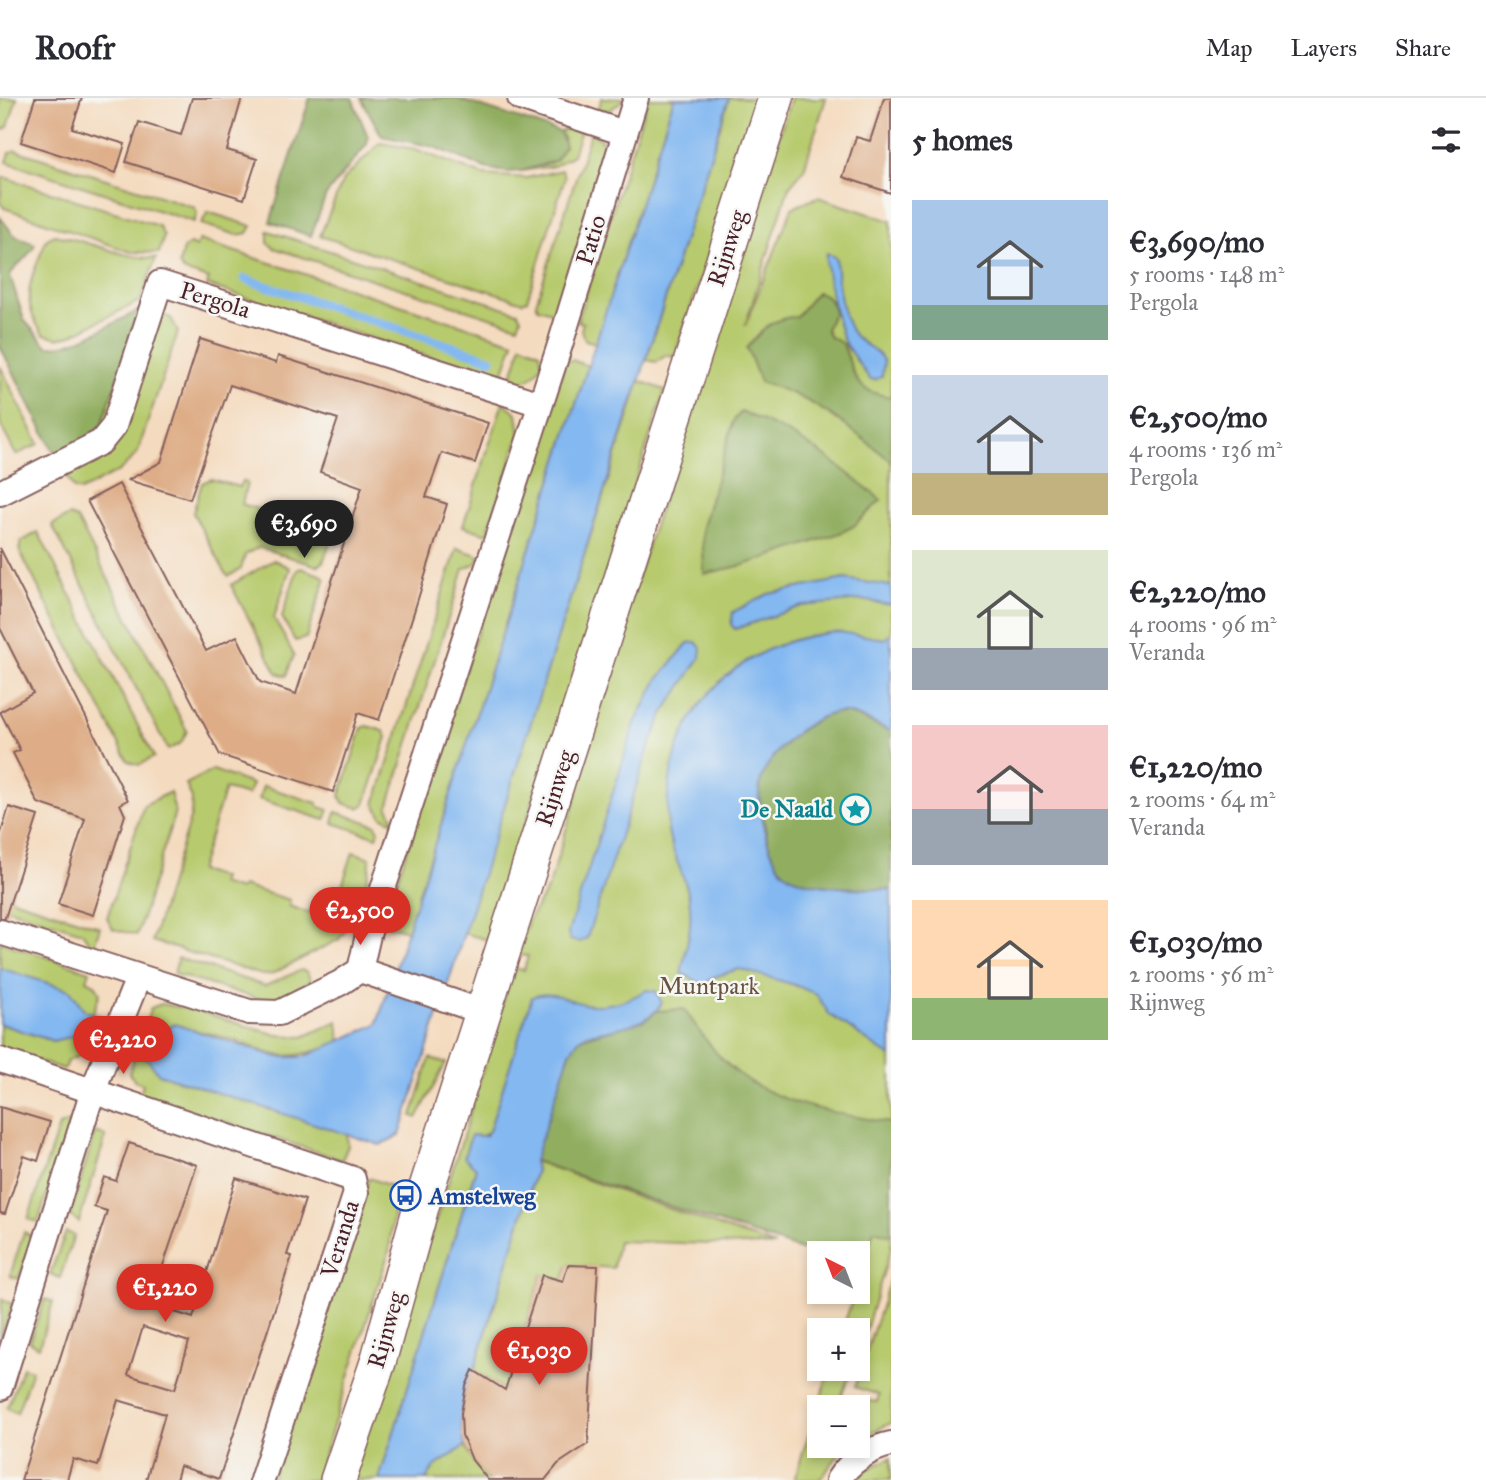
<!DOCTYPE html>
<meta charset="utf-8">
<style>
body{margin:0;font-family:"IM FELL Great Primer",serif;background:#f2f2f3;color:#2b2b33;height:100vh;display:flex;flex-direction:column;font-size:26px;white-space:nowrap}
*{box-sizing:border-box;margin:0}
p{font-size:23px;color:#7c7c81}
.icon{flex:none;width:38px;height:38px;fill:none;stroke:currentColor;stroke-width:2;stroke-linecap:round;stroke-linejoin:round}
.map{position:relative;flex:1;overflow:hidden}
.drawer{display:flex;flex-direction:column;background:#fff;width:595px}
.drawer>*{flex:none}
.needle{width:46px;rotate:318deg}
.fabs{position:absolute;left:807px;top:1143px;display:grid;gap:14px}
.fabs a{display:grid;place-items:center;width:63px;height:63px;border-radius:0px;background:#fff;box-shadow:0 4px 10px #0003;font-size:35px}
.price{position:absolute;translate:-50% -60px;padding:0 16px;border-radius:24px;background:#d93025;color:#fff;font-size:23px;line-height:46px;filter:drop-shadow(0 2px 4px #0008)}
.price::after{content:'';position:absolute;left:50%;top:42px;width:21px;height:16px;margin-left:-10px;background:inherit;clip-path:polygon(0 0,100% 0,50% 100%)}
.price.selected{background:#222;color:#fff}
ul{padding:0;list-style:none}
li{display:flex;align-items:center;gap:21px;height:175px;padding:0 21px}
li span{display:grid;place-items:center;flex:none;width:196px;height:140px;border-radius:0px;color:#555}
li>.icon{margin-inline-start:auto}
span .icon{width:84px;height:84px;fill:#fffc;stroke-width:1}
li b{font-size:30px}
h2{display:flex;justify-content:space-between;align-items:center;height:84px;padding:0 21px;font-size:30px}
header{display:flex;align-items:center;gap:42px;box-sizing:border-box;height:98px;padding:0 35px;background:#fff;border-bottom:2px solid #e1e1e2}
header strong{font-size:33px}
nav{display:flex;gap:38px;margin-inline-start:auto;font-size:24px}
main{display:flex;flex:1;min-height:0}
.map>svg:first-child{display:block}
.green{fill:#b7ca6d;stroke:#80744c;stroke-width:2}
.forest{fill:#91ae60;stroke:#6e6646;stroke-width:2}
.water{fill:#83b8f1;stroke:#666c8e;stroke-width:2}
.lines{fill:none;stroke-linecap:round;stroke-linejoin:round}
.stream{stroke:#83b8f1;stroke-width:9}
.building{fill:#dead87;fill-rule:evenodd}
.street-casing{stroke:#86615f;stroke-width:28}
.secondary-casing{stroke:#86615f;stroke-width:38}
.street{stroke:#fff;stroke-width:24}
.secondary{stroke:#fff;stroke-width:35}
.labels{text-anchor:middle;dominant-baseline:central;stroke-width:5;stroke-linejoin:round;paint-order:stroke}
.street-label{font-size:24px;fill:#4a1f2b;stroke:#f6f6f2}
.culture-label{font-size:24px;font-weight:bold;fill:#0d838f;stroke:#f6f6f2;text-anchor:end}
.park-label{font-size:24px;fill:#6b523f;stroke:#f6f6f2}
.transit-label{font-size:24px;font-weight:bold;fill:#164399;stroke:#f6f6f2;text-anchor:start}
</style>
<header>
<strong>Roofr</strong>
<nav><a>Map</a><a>Layers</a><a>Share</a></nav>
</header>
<main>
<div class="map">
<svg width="891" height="1382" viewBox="0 0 891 1382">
<rect width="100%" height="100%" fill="#f6f6f2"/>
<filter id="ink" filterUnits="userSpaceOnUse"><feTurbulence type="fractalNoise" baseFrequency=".0143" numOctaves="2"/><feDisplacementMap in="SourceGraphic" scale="14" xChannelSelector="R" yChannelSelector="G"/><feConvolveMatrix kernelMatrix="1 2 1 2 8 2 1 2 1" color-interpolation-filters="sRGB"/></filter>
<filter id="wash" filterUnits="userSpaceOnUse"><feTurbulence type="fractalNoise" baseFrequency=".00686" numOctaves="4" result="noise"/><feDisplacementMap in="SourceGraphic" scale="28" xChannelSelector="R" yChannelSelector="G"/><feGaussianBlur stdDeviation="1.57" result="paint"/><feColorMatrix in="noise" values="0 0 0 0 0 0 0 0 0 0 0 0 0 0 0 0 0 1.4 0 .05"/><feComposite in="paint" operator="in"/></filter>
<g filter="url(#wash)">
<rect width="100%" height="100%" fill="#f4dbbf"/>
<path class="green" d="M 0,0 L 17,0 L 8,29 L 0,33 Z
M 602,0 L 626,0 L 610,12 L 598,12 Z
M 648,0 L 674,0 L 596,245 L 585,242 L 581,232 L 583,225 L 577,223 Z
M 729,0 L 761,0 L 674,260 L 667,257 L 656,264 L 646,262 Z
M 791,0 L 826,0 L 804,71 L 789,89 L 745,228 L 792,110 L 818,99 L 891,123 L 891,1150 L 858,1257 L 858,1232 L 842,1232 L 855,1194 L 858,1194 L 858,1184 L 874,1132 L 497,1011 L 489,1033 L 468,1049 L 465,1059 L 476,1070 L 379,1382 L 351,1382 L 461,1045 L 513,870 L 524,872 L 528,858 L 518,857 L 528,823 L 549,788 L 580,686 L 584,647 Z
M 573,27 L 582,29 L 573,57 L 554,68 L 522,73 L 555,63 L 564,41 L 560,34 Z
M 591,33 L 604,45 L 608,61 L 558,216 L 538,210 L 536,205 Z
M 380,45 L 415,51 L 482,77 L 526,80 L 562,72 L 565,79 L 527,202 L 523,204 L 320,138 L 343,82 Z
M 15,52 L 194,109 L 197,115 L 194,124 L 7,64 L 10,55 Z
M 3,79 L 159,128 L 164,138 L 159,155 L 131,154 L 4,110 L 0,104 Z
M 208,114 L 252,128 L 248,135 L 237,137 L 201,126 Z
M 268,133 L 518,214 L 521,220 L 518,228 L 274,150 L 268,145 Z
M 54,137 C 89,142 121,161 156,160 L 140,203 L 69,238 L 58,240 L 43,236 C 17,200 33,178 46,142 Z
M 199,142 L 514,244 L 501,282 L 207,187 L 209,181 L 183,173 L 179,166 L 183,151 L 190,146 L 196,149 Z
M 160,216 L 171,220 L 178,234 L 137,356 L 119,373 L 81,393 L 74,391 L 64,374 Z
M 522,246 L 540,254 L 542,265 C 537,278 524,287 510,284 Z
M 572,262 L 588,268 L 407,833 L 383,826 L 565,263 Z
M 0,268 L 39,346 L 16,357 L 0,326 Z
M 640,283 L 665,292 L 488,842 L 463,835 Z
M 503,304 L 517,315 L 520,336 L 487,436 L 463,428 Z
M 211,381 L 239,389 L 242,383 L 247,385 L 242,406 L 333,436 L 323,464 L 317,468 L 259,449 L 245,457 L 241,471 L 229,478 L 226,476 L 193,415 L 202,385 Z
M 69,418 L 77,421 L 187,633 L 181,645 L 168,652 L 52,427 Z
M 38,434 L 154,659 L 139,667 L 128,663 L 19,452 L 21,444 Z
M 457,450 L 480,458 L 478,464 L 464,471 L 388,709 L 395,724 L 382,719 L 375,706 Z
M 274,462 L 290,470 L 274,520 L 294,557 L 286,578 L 277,575 L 231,487 Z
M 301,470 L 323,478 L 325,482 L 306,540 L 295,543 L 282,519 L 297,472 Z
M 367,628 L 384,633 L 387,639 L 365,706 L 359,710 L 343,705 L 340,698 L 362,630 Z
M 213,672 L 252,686 L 248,697 L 225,691 L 199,773 L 222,780 L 220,786 L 240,792 L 242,788 L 290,802 L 289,808 L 309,815 L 312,810 L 333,816 L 353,754 L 370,760 C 371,780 352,828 338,842 L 272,876 L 262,877 L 152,843 L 191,717 L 192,701 L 186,686 Z
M 263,688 L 317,705 L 319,709 L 329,712 L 325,722 L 259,701 Z
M 170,694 L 175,714 L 137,837 L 113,831 L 107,820 L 144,707 Z
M 336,714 L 376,727 L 379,733 L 377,739 L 333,725 Z
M 0,797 L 100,829 L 93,850 L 82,834 L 0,808 Z
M 0,844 L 90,873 L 87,882 L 95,886 L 100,895 L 93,915 L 84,913 L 70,892 L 0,870 Z
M 178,860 L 265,888 L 301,872 L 307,874 L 311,883 L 274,902 L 266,903 L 174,876 Z
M 161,906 L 191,911 L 277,937 L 303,939 L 338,923 L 340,943 C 270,976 266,945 202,934 C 182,931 162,938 143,932 L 151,910 Z
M 0,926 L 53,943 L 77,935 L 85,938 L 79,958 L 67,963 L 64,971 L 0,952 Z
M 136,954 L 144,957 L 159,976 L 347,1036 L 348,1048 L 342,1062 L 140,996 L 143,986 L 135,983 L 129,975 Z
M 430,960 L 446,965 L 417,1020 L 412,1018 Z
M 71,1023 L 38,1124 L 28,1121 L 59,1028 Z
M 95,1034 L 106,1038 L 79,1124 L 70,1118 Z
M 534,1063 L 775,1148 L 618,1143 L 613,1170 L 568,1167 L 563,1183 L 542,1177 L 505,1292 L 474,1273 L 536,1072 Z
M 369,1080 L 396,1090 L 389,1153 L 316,1382 L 271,1382 Z
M 24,1134 L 35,1140 L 18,1181 L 10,1178 Z
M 66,1134 L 74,1137 L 60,1180 L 50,1176 Z
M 891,1178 L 891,1325 L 859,1340 L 856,1309 L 858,1301 L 877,1304 L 879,1297 L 855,1289 Z
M 2,1201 L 12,1206 L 0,1245 Z
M 45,1201 L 53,1204 L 39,1249 L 29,1244 Z
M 23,1269 L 32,1272 L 17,1315 L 7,1310 Z
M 830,1271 L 852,1271 L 837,1309 L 819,1309 L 819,1348 L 842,1348 L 844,1350 L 819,1382 L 794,1382 Z
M 465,1348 L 476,1368 L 489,1382 L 426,1382 L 434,1369 Z
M 891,1360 L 891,1382 L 856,1382 L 867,1371 Z"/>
<path class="forest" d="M 310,0 L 352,0 L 368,39 L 367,46 L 326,97 L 311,138 L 270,124 Z
M 361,0 L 455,0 L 560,34 L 565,48 L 555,63 L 522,73 L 506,74 L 485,70 L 435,49 L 382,38 Z
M 0,119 L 14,137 L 35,146 C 30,159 17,165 10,177 L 24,222 L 47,248 C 73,251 115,223 140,212 L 101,329 L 86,341 L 55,356 L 0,248 Z
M 817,194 C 829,197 831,202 834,214 L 826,231 L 829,238 L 843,246 C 856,278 852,293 891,299 L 891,363 C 849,329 812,298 760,284 L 747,250 C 760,233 773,219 796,219 Z
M 741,314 C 799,335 834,363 881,402 L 854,428 L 840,435 L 744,467 L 704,476 L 702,429 L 734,322 Z
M 834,615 L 847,615 L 891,633 L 891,792 C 863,790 808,791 786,776 C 772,767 769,749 766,734 C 763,718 757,702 760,686 C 765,657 807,622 834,615 Z
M 684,911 C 696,928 708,947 723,962 C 766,1006 834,1015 891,1025 L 891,1137 L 874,1132 L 862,1172 L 858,1170 L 858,1155 L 819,1155 L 819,1158 L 534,1063 L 570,954 L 579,941 L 645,922 L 657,913 Z"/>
<path class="water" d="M 674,0 L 729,0 L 400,1037 L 380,1047 L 159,976 L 144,957 L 82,936 L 53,943 L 0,926 L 0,870 L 70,892 L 85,913 L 143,932 L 152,935 L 175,926 L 277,959 L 304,959 L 377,926 Z
M 827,155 L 836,160 C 837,180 841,224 856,239 C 866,249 878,251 884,264 L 882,278 L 875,282 L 870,281 C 861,269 852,257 845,245 C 839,234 822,162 827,155 Z
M 844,481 L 891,488 L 891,507 L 861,502 L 802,508 L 735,531 L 731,527 L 733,514 L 768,496 Z
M 838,534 L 886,541 L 888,537 L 891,537 L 891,633 C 877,628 861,617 846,615 C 815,610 766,656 760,685 C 756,709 768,766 790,778 C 813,791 864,790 891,792 L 891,959 L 829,916 L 816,896 L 795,887 L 739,871 L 714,879 L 704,887 L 681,875 C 687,848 695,819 687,791 C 682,772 670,751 668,731 C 660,622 730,543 838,534 Z
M 696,544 L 701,550 L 700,560 L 663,616 L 649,649 L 587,840 L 580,844 L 570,842 L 568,835 L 635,625 L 658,581 L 688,545 Z
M 646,892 L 656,893 L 662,905 C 648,929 612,930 586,937 L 579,941 L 570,954 L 534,1063 L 536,1072 L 474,1273 C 460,1297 458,1321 465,1348 L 434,1369 L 426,1382 L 379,1382 L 476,1070 L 464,1059 L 471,1037 L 485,1038 L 489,1033 L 532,899 C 554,890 570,906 592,907 C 610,908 631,902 646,892 Z"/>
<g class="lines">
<path class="stream" d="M 245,181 L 491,261"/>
</g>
<g id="blocks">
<path class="building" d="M 35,0 L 82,0 L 72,30 L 125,46 L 116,75 L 21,44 Z
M 192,0 L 242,0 L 227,52 L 257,61 L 244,101 L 126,64 L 139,24 L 181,37 Z
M 884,0 L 891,0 L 891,95 L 843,79 L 856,39 L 870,43 Z
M 200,241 L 276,265 L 278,258 L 488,325 L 475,365 L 442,355 L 426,399 L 447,406 L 414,514 L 379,622 L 358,615 L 333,694 L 220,657 L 87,403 L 119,386 L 206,553 L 237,538 L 260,584 L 296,596 L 362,389 L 320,374 L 338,321 L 230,287 L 190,401 L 128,382 L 161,364 Z
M 0,450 L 128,702 L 120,706 L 125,717 L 93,817 L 58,806 L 85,721 L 38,705 L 13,655 L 20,652 L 0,614 L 33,595 L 0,530 Z
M 9,709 L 38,718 L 5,820 L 0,820 L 0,738 Z
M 0,1009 L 50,1024 L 38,1063 L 24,1058 L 5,1116 L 0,1115 Z
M 129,1045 L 197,1067 L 150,1206 L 193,1220 L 236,1080 L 305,1102 L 287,1157 L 292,1158 L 219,1381 L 180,1368 L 176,1382 L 146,1382 L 165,1316 L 118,1302 L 98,1368 L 73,1361 L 67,1382 L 21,1382 L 107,1113 L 94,1109 L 104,1079 L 116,1083 ZM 143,1229 L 189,1244 L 175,1291 L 128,1277 Z
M 568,1167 L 598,1168 L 588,1346 L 558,1366 L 545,1382 L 488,1382 L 472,1362 L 462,1337 L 461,1315 L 466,1288 L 473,1272 L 505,1292 L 542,1177 L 563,1183 Z"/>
</g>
</g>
<g filter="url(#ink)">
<use href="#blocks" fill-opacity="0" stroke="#86615f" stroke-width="2"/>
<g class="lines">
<defs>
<path id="street" d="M 520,0 L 624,35
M 0,395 L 101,344 L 114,328 L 160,185 L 540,306
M 0,834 L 249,914 L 279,915 L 340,885 L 360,872 L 483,914
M 360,872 L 368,837 L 559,250 L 636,0
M 0,962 L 353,1081 L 356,1095 L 262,1382
M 0,1290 L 93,992 L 138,880
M 838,1382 C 849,1364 871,1350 891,1346"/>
<path id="secondary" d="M 338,1382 L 378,1264 L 422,1105 L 776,0"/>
</defs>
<use href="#street" class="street-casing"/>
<use href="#secondary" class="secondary-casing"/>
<use href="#street" class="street"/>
<use href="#secondary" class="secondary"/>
</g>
</g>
<defs>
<symbol id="sight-ring" viewBox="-11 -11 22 22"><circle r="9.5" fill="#f6f6f2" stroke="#0f9aa8" stroke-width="1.5"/><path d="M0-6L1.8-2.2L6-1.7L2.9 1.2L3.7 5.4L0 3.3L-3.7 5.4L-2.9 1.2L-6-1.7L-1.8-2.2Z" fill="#0f9aa8"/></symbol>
<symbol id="bus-ring" viewBox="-11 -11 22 22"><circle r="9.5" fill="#f6f6f2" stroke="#1a4fb4" stroke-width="1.5"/><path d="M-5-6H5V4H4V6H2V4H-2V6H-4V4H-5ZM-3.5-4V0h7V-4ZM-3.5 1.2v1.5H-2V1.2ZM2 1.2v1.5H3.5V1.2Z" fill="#1a4fb4"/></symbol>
</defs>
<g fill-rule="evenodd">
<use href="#sight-ring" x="838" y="694" width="35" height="35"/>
<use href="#bus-ring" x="388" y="1080" width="35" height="35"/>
</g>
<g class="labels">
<g class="street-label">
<text transform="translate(591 142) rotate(-73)">Patio</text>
<text transform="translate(727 150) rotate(-72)">Rijnweg</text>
<text transform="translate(215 202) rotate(17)">Pergola</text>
<text transform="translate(555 690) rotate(-72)">Rijnweg</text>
<text transform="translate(340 1141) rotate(-73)">Veranda</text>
<text transform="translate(386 1232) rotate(-74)">Rijnweg</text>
</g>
<g class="culture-label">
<text x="833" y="711">De Naald</text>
</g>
<g class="park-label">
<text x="709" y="888">Muntpark</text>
</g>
<g class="transit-label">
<text x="429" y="1098">Amstelweg</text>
</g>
</g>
</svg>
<div class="fabs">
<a><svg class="needle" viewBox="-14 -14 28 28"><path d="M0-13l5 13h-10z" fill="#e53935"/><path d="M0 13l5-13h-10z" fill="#7c7c81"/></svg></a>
<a>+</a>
<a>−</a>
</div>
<b class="price selected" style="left:304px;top:462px">€3,690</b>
<b class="price" style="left:360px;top:849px">€2,500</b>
<b class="price" style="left:123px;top:978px">€2,220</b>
<b class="price" style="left:165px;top:1226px">€1,220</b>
<b class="price" style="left:539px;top:1289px">€1,030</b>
</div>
<section class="drawer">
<h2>5 homes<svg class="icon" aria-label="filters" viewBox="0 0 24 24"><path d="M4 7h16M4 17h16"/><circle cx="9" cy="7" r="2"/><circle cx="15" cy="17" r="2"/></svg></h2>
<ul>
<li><span style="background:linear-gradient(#a9c7e8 75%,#7fa58c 0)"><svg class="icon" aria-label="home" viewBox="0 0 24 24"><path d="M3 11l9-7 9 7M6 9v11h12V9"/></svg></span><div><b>€3,690/mo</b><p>5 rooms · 148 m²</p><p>Pergola</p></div></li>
<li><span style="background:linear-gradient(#c9d6e8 70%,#c2b280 0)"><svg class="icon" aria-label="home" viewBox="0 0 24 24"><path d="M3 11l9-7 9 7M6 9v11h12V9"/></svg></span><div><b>€2,500/mo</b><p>4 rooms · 136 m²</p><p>Pergola</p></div></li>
<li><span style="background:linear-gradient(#dfe7d0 70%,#9aa5b1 0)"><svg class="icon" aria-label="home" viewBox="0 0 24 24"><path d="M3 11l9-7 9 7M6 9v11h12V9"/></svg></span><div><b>€2,220/mo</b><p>4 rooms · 96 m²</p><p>Veranda</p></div></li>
<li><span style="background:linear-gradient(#f6c9c9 60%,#9aa5b1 0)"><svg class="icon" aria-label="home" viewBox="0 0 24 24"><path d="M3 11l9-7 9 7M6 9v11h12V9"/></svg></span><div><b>€1,220/mo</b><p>2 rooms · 64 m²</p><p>Veranda</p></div></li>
<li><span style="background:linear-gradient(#ffd9b3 70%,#8fb573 0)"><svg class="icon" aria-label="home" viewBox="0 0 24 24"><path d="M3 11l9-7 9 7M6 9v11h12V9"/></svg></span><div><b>€1,030/mo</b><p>2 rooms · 56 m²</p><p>Rijnweg</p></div></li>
</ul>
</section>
</main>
